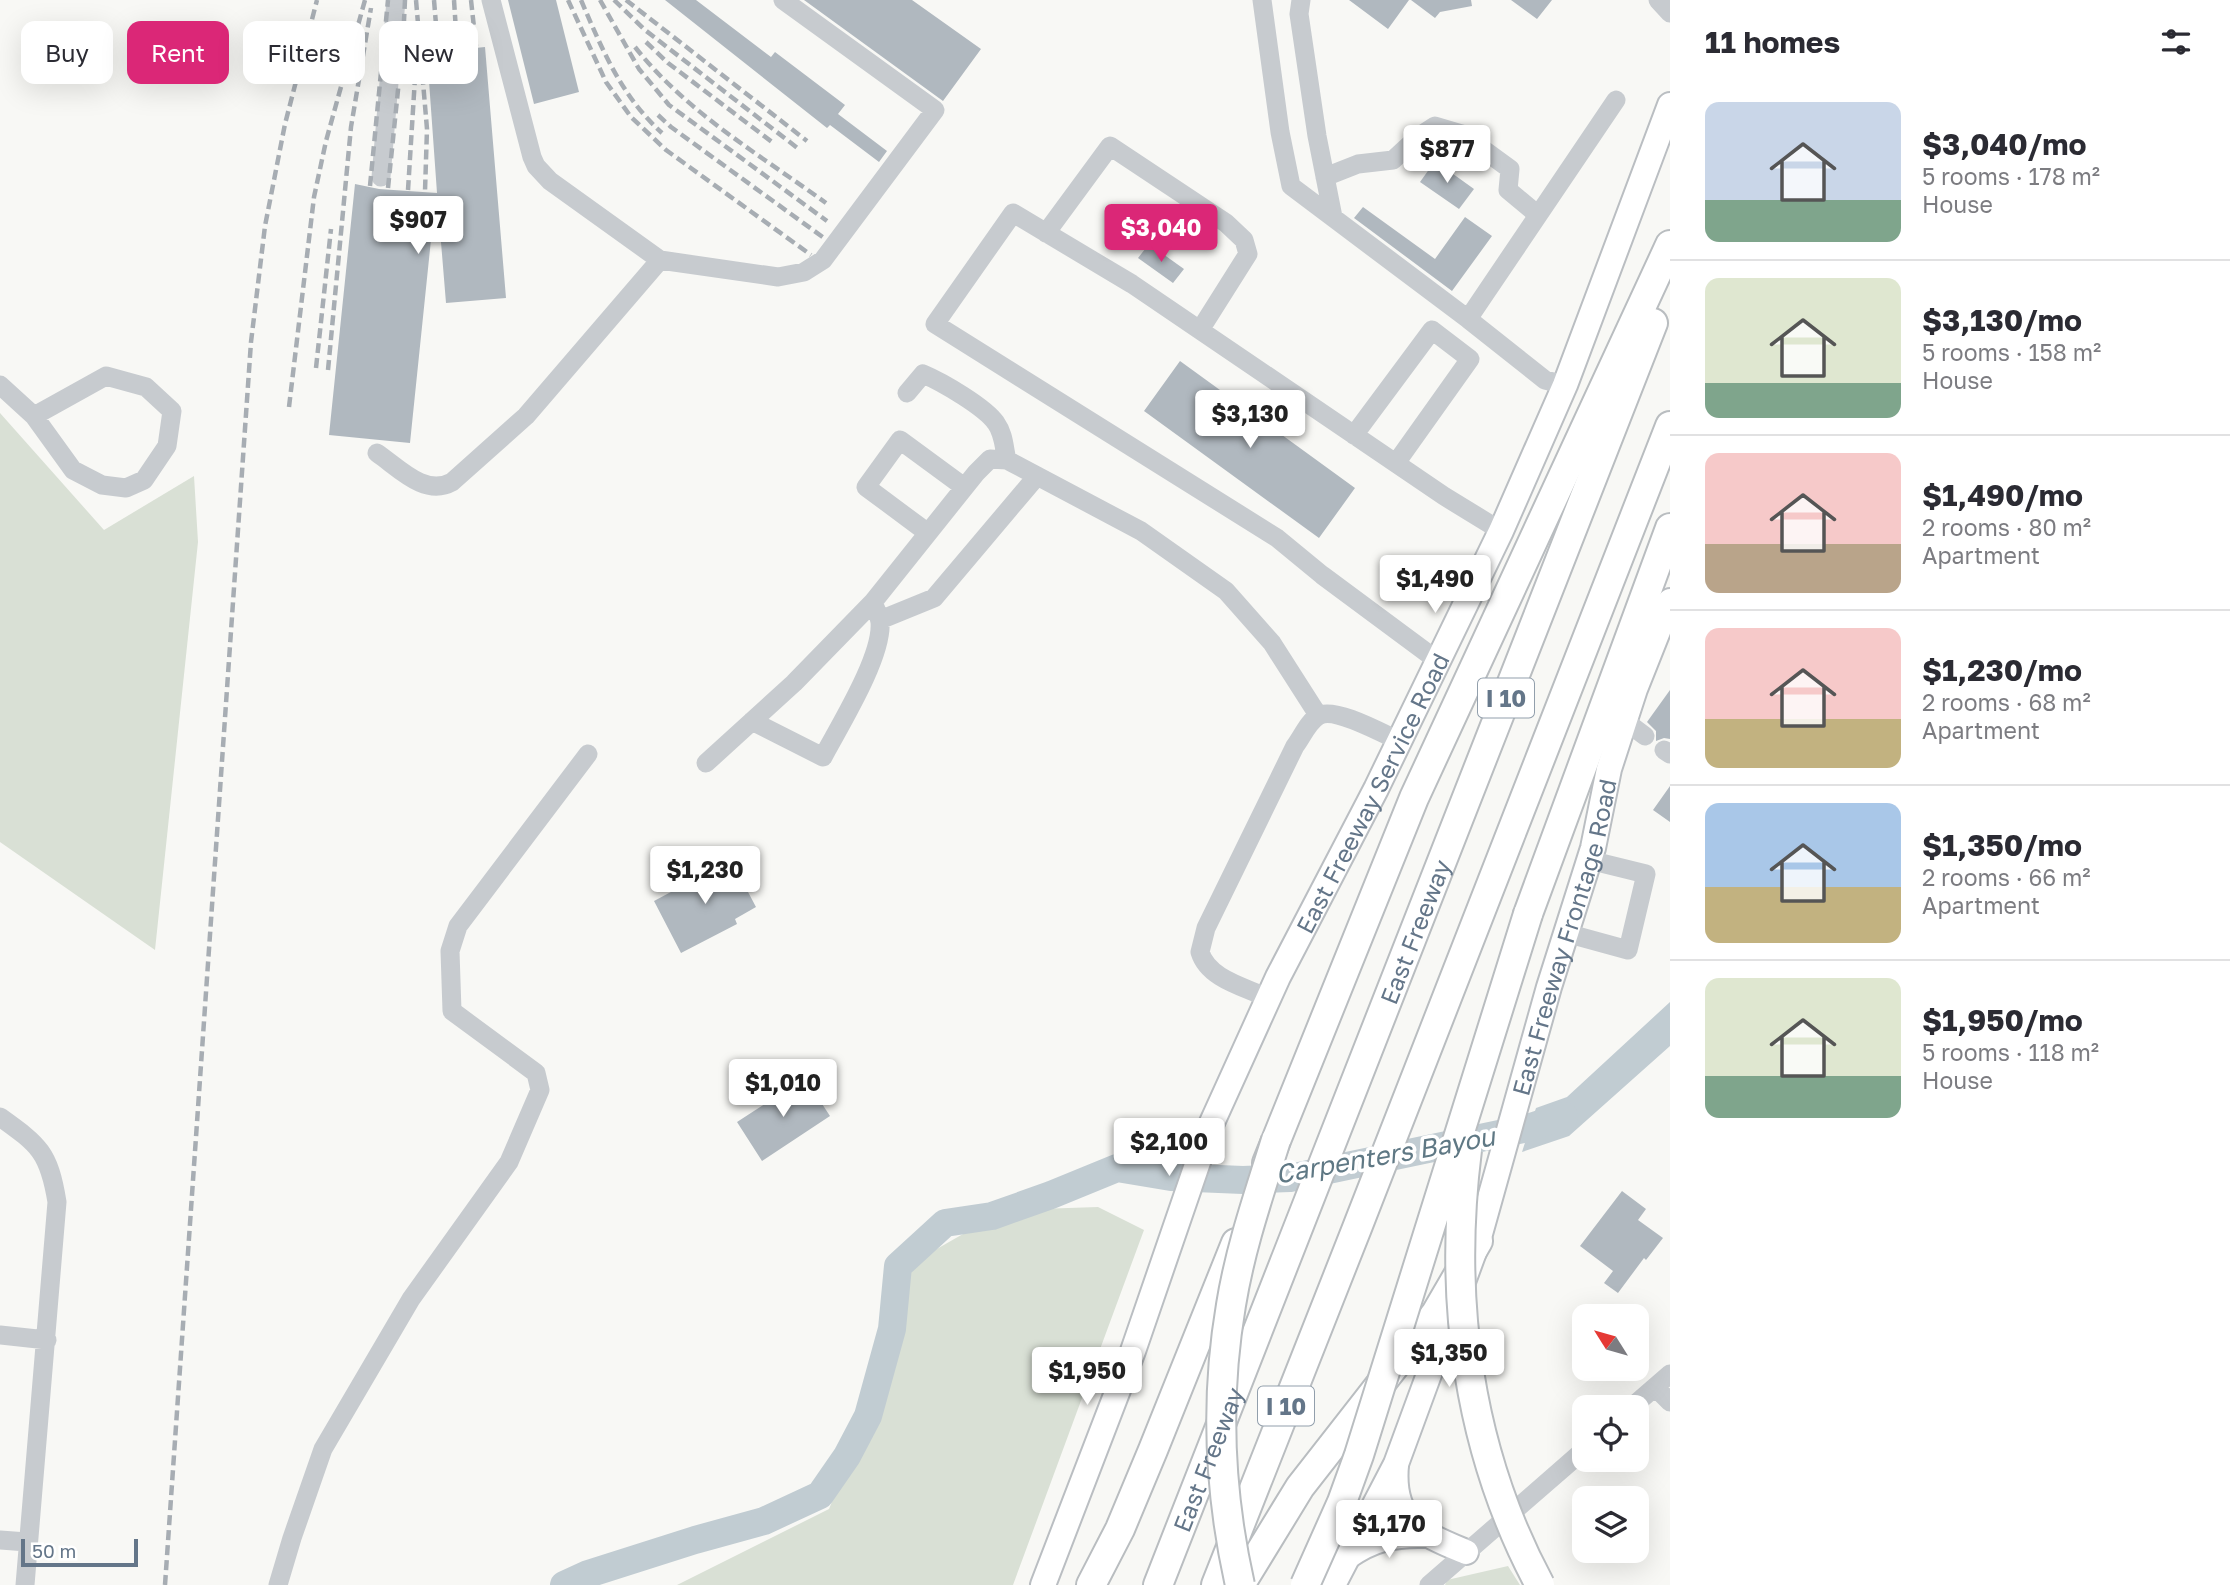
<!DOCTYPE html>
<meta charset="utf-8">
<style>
body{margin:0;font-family:"Golos Text",sans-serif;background:#f7f7f7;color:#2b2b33;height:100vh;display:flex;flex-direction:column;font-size:26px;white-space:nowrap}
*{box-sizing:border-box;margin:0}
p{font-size:23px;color:#7c7c81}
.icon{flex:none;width:38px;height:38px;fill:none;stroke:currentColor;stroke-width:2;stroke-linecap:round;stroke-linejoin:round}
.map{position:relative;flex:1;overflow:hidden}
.side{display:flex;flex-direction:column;background:#fff;width:560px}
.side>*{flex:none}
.hud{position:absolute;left:21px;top:21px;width:665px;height:63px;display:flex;gap:14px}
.needle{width:46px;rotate:307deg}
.tools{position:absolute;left:1572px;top:1304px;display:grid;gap:14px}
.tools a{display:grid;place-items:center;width:77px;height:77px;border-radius:14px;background:#fff;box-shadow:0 7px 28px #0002;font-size:35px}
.scale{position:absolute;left:21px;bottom:18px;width:117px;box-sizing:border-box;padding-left:7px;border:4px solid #647689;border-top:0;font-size:19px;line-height:24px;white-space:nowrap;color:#647689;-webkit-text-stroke:5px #fff;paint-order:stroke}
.price{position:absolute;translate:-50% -60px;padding:0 16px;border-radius:7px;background:#fff;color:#222;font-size:23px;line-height:46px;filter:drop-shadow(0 2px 4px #0008)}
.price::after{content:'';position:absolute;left:50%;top:42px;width:21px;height:16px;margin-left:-10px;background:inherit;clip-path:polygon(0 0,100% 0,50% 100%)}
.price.current{background:#db2777;color:#fff}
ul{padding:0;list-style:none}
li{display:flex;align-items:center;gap:21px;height:175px;padding:0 35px}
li+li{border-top:2px solid #e1e1e2}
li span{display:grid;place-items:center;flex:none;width:196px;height:140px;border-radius:14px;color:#555}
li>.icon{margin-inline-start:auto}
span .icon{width:84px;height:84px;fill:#fffc;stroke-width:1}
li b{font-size:30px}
h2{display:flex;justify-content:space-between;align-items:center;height:84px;padding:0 35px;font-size:30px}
.pill{padding:0 24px;border-radius:14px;background:#fff;box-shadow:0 7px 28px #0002;font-size:24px;line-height:63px}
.pill.current{background:#db2777;color:#fff}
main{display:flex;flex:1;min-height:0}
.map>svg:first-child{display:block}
.green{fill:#d9e0d5}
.water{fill:#c1ccd2}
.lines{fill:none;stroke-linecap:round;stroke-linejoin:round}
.river{stroke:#c1ccd2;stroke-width:28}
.building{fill:#b0b8bf}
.major-casing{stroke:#babec2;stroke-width:28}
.highway-casing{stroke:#b9bdc0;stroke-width:32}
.minor{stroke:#c7cbcf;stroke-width:19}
.major{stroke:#fff;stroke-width:24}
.highway{stroke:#fff;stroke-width:28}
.rail{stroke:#a7adb3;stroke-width:4.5;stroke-dasharray:10 5;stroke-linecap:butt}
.highway-bridge-casing{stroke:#b9bdc0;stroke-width:32;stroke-linecap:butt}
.highway-bridge{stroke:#fff;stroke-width:28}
.labels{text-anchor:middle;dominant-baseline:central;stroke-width:7;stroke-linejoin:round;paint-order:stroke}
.shield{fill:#fff;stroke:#929fac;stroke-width:2}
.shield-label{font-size:23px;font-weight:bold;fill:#647689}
.street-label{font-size:24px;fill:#647689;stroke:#fff}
.water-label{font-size:26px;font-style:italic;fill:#5f7884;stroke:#fff}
</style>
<main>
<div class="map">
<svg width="1670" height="1585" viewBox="0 0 1670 1585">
<rect width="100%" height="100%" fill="#f8f8f5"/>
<path class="green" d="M 0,413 L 104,530 L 194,476 L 198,542 L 155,950 L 0,842 Z
M 1098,1207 L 1144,1230 L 1013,1585 L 677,1585 L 829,1509 L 897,1345 L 907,1266 L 1005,1210 Z
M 1508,1566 L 1520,1585 L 1445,1585 L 1447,1580 Z"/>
<path class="water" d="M 1670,1002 L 1670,1046 L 1569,1136 L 1522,1152 L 1536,1108 L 1567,1097 Z"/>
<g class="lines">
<path class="river" d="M 564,1585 L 588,1574 L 695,1540 L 764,1521 L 820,1495 L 847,1456 L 868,1416 L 892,1329 L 898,1266 L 945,1223 L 992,1216 L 1051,1195 L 1117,1168 L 1171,1177 L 1243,1180 L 1290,1178 L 1528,1128 L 1564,1116"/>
</g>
<path class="building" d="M 508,0 L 556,0 L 579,92 L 534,104 Z
M 665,0 L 696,0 L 771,57 L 775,52 L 845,105 L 838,114 L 887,151 L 879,162 L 830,125 L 827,128 Z
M 804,0 L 912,0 L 981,49 L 943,101 Z
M 1349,0 L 1409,0 L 1388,29 Z
M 1411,0 L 1471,0 L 1472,6 L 1440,12 L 1435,18 Z
M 1511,0 L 1552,0 L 1537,19 Z
M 485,47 L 506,298 L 446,303 L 440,230 L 432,230 L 410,443 L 329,435 L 355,184 L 379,189 L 437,193 L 427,53 Z
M 1435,161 L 1474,189 L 1459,209 L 1420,182 Z
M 1363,207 L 1435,259 L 1465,217 L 1492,236 L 1452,291 L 1354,218 Z
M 1149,244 L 1184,269 L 1173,283 L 1138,258 Z
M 1180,361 L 1355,488 L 1319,538 L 1144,411 Z
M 1670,690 L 1670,739 L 1664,738 L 1656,741 L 1656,731 L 1647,722 Z
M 1670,786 L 1670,822 L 1653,810 Z
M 731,860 L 756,907 L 735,919 L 737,924 L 681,953 L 654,901 Z
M 805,1078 L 830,1116 L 762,1161 L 737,1122 Z
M 1622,1191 L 1646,1209 L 1638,1220 L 1663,1238 L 1646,1260 L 1644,1258 L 1618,1293 L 1604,1283 L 1613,1271 L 1580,1246 Z"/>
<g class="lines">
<defs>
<g id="major">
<path d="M 1396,1465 C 1391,1522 1421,1533 1466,1552"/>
<path d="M 1347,1557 C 1372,1539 1394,1534 1425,1535"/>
<path id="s1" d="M 1043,1585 L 1133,1351 L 1210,1127 L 1278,977 L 1376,789 L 1501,531 L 1565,385 L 1670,105"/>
<path id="s2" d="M 1333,1585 L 1396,1464 L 1478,1241 L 1549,987 L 1593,848 L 1609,769 L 1635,689 L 1670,601"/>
</g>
<g id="highway">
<path d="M 1528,914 L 1670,528"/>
<path d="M 1267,1163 L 1414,798 L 1670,245"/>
<path d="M 1091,1585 L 1120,1529 L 1153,1450 L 1236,1243"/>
<path id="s3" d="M 1158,1585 L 1653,323"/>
<path d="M 1216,1585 L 1357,1228 L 1670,426"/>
<path d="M 1240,1585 L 1300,1487 L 1436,1313 L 1478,1241"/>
</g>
</defs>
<use href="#major" class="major-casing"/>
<use href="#highway" class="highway-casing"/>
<path class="minor" d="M 491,0 L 532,157 L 536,166 L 550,181 L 660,260 L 778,277 L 804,272 L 823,260 L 935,110 L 783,0
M 1262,0 L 1280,132 L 1291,186 L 1468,319 L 1545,380 L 1565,385
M 1301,0 L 1299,14 L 1317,136 L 1333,217
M 1658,0 L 1670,13
M 381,177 L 396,0
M 1325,177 L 1358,164 L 1393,160 L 1418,137 L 1435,126 L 1462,134 L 1510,169 L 1508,190 L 1538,215
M 1046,233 L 1110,146 L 1226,223 L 1244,240 L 1248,254 L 1200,330
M 1468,319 L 1616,100
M 106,376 L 146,387 L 172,411 L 167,446 L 144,480 L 126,488 L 102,485 L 73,470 L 34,416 Z
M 0,385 L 34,416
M 907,393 L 923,374 C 942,382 985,407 996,423 C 1004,434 1004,448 1007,460
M 1354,435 L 1432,330 L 1470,359 L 1396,463
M 377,453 C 399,468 425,497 452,482 L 526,416 L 660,260
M 928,533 L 866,487 L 900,440 L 964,487
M 880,620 L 934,598 L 1037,476
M 1438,661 L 1322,575 L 1277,538 L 935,324 L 1013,213 L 1132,284 L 1444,496 L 1501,531
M 752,721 L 823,757 C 840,725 883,656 880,622 C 879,615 875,608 873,602
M 1625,721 L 1645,736
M 1664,750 L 1670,754
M 706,763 L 794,683 L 873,602 L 976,473 L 990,459 L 1007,460 L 1141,531 L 1226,591 L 1272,643 L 1318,715
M 1566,933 L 1628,950 L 1646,874 L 1589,860
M 1268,998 C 1245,987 1208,979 1200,952 L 1206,928 L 1295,746 C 1302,737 1308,722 1318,716 C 1333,706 1382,733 1399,741
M 0,1117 C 39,1145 49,1152 57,1202 L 25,1585
M 0,1335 L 47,1340
M 1655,1387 L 1670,1402
M 1632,1407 L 1670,1374
M 0,1540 L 27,1542
M 278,1585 L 292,1538 L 323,1449 L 411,1299 L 509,1162 L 540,1090 L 536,1073 L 452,1011 L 450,951 L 458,926 L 588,754
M 1429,1585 L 1584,1450"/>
<use href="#major" class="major"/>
<use href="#highway" class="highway"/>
<path class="rail" d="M 416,0 L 427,129 L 425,191
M 434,0 L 438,49
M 454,0 L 457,47
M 471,0 L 476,46
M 568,0 L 606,82 L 631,117 L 666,150 L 811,255
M 581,0 C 602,49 621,96 662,133
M 600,0 L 639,69 L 669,105 L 827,221
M 614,0 L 645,30 L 800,150
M 626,0 L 807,141
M 646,42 L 668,63 L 772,142
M 635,47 C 686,112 760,155 826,203
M 658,115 L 671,127 L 824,238
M 370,186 L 388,0
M 388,188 L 403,41 L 405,0
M 408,190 L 415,78
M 316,368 L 331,229
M 328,370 L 351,127 L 371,8
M 289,407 L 314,197 L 326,141 L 365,0
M 165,1585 L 251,342 L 265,226 L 285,124 L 317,0"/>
<defs>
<path id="highway-bridge" d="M 1467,1150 C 1448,1300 1468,1451 1540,1585
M 1240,1585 C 1219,1492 1215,1399 1231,1305 C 1240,1249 1259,1194 1276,1140
M 1305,1585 L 1342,1502 L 1359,1455 L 1528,914"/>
</defs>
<use href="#highway-bridge" class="highway-bridge-casing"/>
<use href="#highway-bridge" class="highway-bridge"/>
</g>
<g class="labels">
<g class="shield">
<rect x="1478" y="678.5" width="56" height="39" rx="5"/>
<rect x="1258" y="1386.5" width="56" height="39" rx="5"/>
</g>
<g class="shield-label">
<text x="1506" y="698">I 10</text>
<text x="1286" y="1406">I 10</text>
</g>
<g class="street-label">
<text stroke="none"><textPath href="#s1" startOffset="859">East Freeway Service Road</textPath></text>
<text stroke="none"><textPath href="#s3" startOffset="702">East Freeway</textPath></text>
<text stroke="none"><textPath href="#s2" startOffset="690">East Freeway Frontage Road</textPath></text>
<text stroke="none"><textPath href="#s3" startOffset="135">East Freeway</textPath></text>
</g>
<g class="water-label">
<text transform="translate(1385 1155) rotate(-10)">Carpenters Bayou</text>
</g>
</g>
</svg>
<div class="tools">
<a><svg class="needle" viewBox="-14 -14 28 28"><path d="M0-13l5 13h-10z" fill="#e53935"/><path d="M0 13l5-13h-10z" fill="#7c7c81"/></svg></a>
<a><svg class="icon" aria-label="locate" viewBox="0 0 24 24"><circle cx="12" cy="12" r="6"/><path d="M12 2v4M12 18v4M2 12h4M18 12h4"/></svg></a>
<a><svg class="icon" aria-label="layers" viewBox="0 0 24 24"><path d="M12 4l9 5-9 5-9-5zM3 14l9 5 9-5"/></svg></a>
</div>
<div class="scale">50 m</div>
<b class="price" style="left:1447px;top:185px">$877</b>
<b class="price" style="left:418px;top:256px">$907</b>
<b class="price current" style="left:1161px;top:264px">$3,040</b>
<b class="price" style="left:1250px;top:450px">$3,130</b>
<b class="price" style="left:1435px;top:615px">$1,490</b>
<b class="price" style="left:705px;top:906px">$1,230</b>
<b class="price" style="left:783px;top:1119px">$1,010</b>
<b class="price" style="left:1169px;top:1178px">$2,100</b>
<b class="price" style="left:1449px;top:1389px">$1,350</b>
<b class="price" style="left:1087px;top:1407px">$1,950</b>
<b class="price" style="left:1389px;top:1560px">$1,170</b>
<div class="hud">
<a class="pill">Buy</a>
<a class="pill current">Rent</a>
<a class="pill">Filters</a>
<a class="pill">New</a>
</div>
</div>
<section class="side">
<h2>11 homes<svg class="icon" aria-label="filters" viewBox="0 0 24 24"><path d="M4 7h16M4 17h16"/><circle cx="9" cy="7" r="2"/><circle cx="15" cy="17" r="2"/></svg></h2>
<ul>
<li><span style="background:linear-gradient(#c9d6e8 70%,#7fa58c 0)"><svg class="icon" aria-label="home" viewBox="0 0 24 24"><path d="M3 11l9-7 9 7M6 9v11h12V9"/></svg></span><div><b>$3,040/mo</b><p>5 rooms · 178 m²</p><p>House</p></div></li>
<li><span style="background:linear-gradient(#dfe7d0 75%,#7fa58c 0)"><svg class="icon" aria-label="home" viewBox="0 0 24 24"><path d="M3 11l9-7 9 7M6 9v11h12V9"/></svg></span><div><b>$3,130/mo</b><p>5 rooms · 158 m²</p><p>House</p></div></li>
<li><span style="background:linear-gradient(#f6c9c9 65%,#b9a48a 0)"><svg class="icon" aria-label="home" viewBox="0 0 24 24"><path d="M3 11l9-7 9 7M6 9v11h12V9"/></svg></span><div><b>$1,490/mo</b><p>2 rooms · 80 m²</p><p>Apartment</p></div></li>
<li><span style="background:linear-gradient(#f6c9c9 65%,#c2b280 0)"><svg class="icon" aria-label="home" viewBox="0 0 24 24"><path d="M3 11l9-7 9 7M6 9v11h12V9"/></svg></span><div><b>$1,230/mo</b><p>2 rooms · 68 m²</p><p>Apartment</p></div></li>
<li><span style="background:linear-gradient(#a9c7e8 60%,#c2b280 0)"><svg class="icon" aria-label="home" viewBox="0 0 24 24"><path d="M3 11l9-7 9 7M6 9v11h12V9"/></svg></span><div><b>$1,350/mo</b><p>2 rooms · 66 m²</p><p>Apartment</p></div></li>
<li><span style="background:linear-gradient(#dfe7d0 70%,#7fa58c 0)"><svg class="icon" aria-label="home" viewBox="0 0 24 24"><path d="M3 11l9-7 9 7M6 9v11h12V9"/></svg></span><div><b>$1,950/mo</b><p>5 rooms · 118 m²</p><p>House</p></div></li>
</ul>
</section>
</main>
